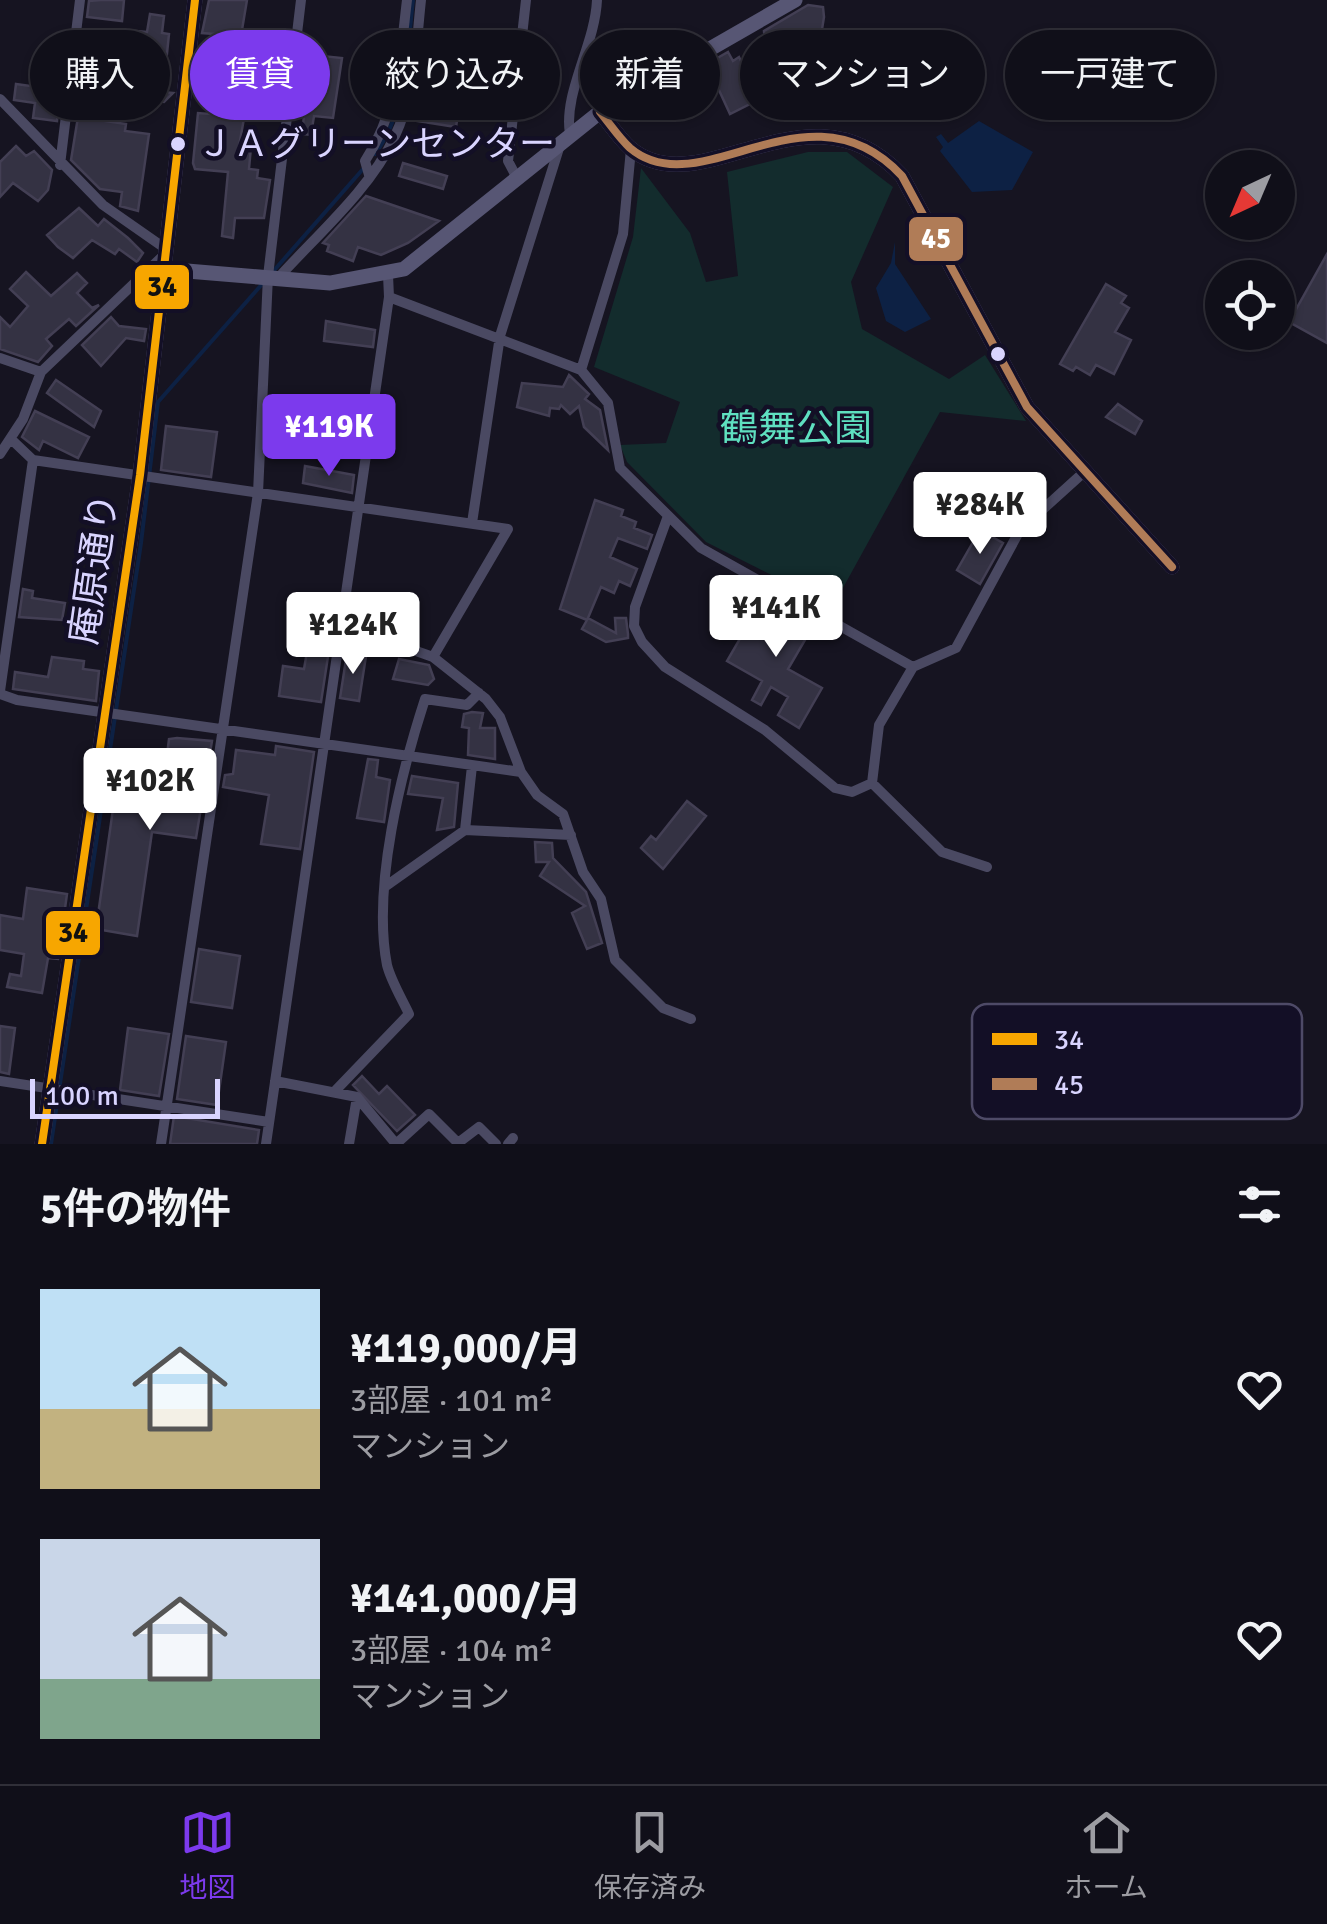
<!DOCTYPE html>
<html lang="ja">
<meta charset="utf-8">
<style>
body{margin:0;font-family:Signika,"Noto Sans JP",sans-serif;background:#1e1d26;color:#f1f3f6;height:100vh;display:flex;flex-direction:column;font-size:38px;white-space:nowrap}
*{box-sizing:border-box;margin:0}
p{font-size:32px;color:#9c9ca2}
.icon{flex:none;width:55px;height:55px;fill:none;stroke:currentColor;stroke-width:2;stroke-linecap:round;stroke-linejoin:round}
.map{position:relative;height:1144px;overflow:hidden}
.panel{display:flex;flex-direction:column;background:#100f19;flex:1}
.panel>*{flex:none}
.banner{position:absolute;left:30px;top:30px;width:1268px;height:90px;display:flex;gap:20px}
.needle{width:65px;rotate:224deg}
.fabs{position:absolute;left:1205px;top:150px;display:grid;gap:20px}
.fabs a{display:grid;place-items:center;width:90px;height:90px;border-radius:50%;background:#100f19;box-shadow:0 2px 8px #0004,0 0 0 2px #302f38;font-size:50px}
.scale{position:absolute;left:30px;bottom:25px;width:190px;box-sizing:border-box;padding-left:10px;border:5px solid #d9d4ff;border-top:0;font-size:28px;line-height:35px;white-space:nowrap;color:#d9d4ff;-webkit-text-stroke:8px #130f26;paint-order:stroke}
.price{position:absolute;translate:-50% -85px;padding:0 22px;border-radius:10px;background:#fff;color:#222;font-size:32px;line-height:65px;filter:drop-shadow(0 2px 5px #0008)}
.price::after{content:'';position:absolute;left:50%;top:60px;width:30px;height:22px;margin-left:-15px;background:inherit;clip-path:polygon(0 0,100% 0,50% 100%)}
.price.current{background:#7c3aed;color:#fff}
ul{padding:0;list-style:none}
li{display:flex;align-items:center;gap:30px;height:250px;padding:0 40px}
li span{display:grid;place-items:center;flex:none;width:280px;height:200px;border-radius:0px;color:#555}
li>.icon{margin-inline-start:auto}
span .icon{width:120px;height:120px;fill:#fffc;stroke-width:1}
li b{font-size:42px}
h2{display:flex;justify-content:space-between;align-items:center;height:120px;padding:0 40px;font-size:42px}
.pill{padding:0 35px;border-radius:45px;background:#100f19;box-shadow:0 2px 8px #0004,0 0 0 2px #302f38;font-size:35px;line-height:90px}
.pill.current{background:#7c3aed;color:#fff}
.menu{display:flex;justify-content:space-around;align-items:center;height:140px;border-top:2px solid #302f38;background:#100f19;font-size:28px;color:#9c9ca2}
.menu a{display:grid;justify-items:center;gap:5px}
.menu .current{color:#7c3aed}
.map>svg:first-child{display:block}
.green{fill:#132c2d}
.water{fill:#0d2144}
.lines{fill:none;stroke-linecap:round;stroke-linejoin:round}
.stream{stroke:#0d2144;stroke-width:4}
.building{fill:#343243;stroke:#433f54;stroke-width:2.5}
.street{stroke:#4a4962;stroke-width:10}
.secondary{stroke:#575674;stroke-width:15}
.bus-1-casing{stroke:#130f26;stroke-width:15}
.bus-2-casing{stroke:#130f26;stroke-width:15}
.bus-1{stroke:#f7a600;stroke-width:8}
.bus-2{stroke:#b07c57;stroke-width:8}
.bus-dot{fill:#d9d4ff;stroke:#130f26;stroke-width:4}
.labels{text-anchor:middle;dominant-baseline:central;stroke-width:9;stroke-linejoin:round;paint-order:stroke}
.bus-label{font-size:36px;fill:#d9d4ff;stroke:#130f26;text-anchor:start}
.park-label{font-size:38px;fill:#5fe0c0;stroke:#130f26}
.street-label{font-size:38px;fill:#d9d4ff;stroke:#130f26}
.key{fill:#130f26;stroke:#4e4a67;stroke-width:2.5}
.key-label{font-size:28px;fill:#d9d4ff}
.line-badge{stroke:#130f26;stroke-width:4}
.badge-label{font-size:28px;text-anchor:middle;font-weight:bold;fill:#fff}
.pale-badge-label{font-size:28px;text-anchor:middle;font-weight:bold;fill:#111}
</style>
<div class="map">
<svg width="1327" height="1144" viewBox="0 0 1327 1144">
<rect width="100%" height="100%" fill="#161421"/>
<path class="green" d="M 808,152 L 847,152 L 893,187 L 851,282 L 862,329 L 949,379 L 985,355 L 1026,421 L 940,412 L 833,606 L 706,542 L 627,462 L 620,445 L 666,443 L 680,402 L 594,367 L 633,237 L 641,168 L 690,233 L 706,282 L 738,276 L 727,172 Z"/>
<path class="water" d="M 979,121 L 1033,152 L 1012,190 L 972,192 L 940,151 L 943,147 L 936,137 L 941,134 L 948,143 Z
M 895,242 L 895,264 L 931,319 L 905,332 L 886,321 L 876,288 L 891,263 Z"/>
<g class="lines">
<path class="stream" d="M 375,154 C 407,111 407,51 413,0
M 270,275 L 363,169
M 51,1144 L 141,543 L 158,402 L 264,282"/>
</g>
<path class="building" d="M 101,0 L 124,0 L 122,21 L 87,17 L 89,1 Z
M 209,0 L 247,0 L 241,36 L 202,33 Z
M 808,5 L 823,7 L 824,17 L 819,48 L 802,86 L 786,79 L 768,81 L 764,31 Z
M 150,14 L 164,16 L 162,33 L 169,34 L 163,92 L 173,93 L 164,102 L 125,98 L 132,40 L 125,39 L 126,30 L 147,32 Z
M 728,52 L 733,61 L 739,57 L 760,99 L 730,114 L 707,64 Z
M 303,54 L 342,58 L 333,118 L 314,116 L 311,135 L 302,134 L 308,78 L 302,78 Z
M 604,63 L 611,87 L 593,96 L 587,90 L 594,68 Z
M 16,84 L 38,87 L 36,94 L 59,98 L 57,121 L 33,118 L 35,103 L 14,100 Z
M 417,100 L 459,108 L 456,127 L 411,120 Z
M 211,109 L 245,113 L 239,146 L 251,147 L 249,169 L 258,170 L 257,178 L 270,180 L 264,218 L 235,218 L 233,238 L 222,236 L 228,172 L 195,169 L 193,163 L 198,113 L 210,114 Z
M 78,117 L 126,124 L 125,131 L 149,134 L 138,211 L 120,206 L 122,192 L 100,189 L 71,160 Z
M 16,146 L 26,156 L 34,151 L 52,170 L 48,190 L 38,201 L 13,183 L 0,197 L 0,162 Z
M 403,163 L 447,176 L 443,189 L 399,176 Z
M 366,196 L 439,221 L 408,243 L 381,255 L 358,247 L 353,261 L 327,251 L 329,245 L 323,243 Z
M 79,208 L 98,226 L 104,219 L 128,238 L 143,253 L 137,262 L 119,249 L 115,254 L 92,240 L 73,258 L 58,247 L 47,235 Z
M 1327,254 L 1327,343 L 1289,322 Z
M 26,272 L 51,296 L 77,273 L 87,283 L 77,293 L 92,308 L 99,305 L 76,326 L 69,319 L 46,339 L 52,346 L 38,362 L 0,349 L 0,317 L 10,327 L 28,306 L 10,289 Z
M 1106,284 L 1126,296 L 1121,303 L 1129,308 L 1115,332 L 1131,340 L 1114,374 L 1096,365 L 1090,375 L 1076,367 L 1073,371 L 1060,364 Z
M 111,317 L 119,326 L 146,329 L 144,341 L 126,338 L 101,366 L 82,345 Z
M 326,321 L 375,330 L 373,347 L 324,341 Z
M 569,375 L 589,394 L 585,399 L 600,410 L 608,450 L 584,427 L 579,406 L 570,414 L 561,405 L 559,409 L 550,408 L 549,416 L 517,407 L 522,383 L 563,387 Z
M 56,380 L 101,411 L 94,427 L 47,393 Z
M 1118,404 L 1142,421 L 1135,434 L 1106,417 Z
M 35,411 L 89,437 L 78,458 L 43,441 L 39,450 L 22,437 Z
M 166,426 L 217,432 L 211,477 L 161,470 Z
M 305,466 L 354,475 L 352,493 L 303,483 Z
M 595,500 L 623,510 L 621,516 L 636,522 L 634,528 L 652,535 L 647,549 L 618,538 L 610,557 L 637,569 L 630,586 L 619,581 L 614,593 L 601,587 L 588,618 L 616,633 L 615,618 L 626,618 L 628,634 L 628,638 L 606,642 L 582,629 L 587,620 L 560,609 Z
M 980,530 L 1003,543 L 980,584 L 957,570 Z
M 23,589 L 33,591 L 32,598 L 65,603 L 62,620 L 19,617 Z
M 763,599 L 812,628 L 788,669 L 822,688 L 799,728 L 778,715 L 788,697 L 771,687 L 761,705 L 752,700 L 762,681 L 727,661 Z
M 308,646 L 329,650 L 321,702 L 279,696 L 283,666 L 304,669 Z
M 347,653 L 366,656 L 359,701 L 340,698 Z
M 52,657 L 84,661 L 83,669 L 99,671 L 96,701 L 13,689 L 15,672 L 48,677 Z
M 399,659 L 429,665 L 434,679 L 428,685 L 393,679 Z
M 472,712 L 483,713 L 480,728 L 495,728 L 495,759 L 468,755 L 469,728 L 462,727 L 464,714 Z
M 177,738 L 212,741 L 196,838 L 152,832 L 137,936 L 96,929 L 115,795 L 161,802 L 169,739 Z
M 276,746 L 314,752 L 300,849 L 261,844 L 269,795 L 223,787 L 225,775 L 233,774 L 236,750 L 275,755 Z
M 368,759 L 378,760 L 376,777 L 390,780 L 384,822 L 357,818 Z
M 412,776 L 458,783 L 454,827 L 437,830 L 443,798 L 408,794 Z
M 687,801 L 706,816 L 663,869 L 641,848 L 651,836 L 656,840 Z
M 535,842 L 552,843 L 553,858 L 586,892 L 602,943 L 587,949 L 572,913 L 585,906 L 540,876 L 549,862 L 536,862 Z
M 27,888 L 67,894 L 58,959 L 48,958 L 42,993 L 7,987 L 10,974 L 21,976 L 24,954 L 0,950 L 0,915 L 23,919 Z
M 199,949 L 240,956 L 232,1008 L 191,1002 Z
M 0,1026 L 15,1028 L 9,1074 L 0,1072 Z
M 128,1028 L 169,1034 L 159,1096 L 120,1090 Z
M 186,1036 L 226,1042 L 217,1105 L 177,1099 Z
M 362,1076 L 379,1094 L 387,1086 L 415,1115 L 397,1131 L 353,1085 Z
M 174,1116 L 259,1130 L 257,1144 L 170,1144 Z"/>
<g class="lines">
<path class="street" d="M 0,99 L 103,205 L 166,249
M 570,134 C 563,93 595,45 597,0
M 60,165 L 80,0
M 369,175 L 365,161 C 398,111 400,58 407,0
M 517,178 L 508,161 L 526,0
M 280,276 C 318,234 370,189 394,138 C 415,95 416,46 421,0
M 389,297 L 581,370 L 608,403 L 620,468 L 701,548 L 913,667 L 956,648 L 1020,530 L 1083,473
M 0,358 L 41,372
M 581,370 L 623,234 L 631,149
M 12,440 L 33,460 L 508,529 L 433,657
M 0,454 L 23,419 L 41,372 L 165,254
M 668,516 L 635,607 L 634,626 L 642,642 L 665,667 L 765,730 L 835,788 L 852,792 L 872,783 L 942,852 L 987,867
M 472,523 L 500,336 L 560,145
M 343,625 L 433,657 L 486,699 L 500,717 L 521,772 L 537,795 L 563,814 L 583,872 L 601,899 L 615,960 L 663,1008 L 691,1019
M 0,691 L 33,460
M 0,694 L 17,700 L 521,772
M 872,783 L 879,725 L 913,667
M 465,830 L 472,766
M 386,886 L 465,830 L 571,835
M 0,1081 L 269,1122
M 275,1081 L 357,1097 L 396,1144
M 336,1090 L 409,1014 C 402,999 391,981 387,965 C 372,887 401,773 425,699 L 467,705 L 479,693
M 161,1144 L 258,493 L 268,276 L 301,0
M 266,1144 L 389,297 L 388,275
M 349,1144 L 357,1097
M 396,1144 L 429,1114 L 458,1143 L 479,1127 L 496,1144
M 508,1144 L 513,1138"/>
<path class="secondary" d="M 600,112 C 610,124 619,138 630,148 C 701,208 808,75 902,176 L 1027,407 L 1172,567
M 163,269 L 330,283 L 404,269 L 600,112 L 795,0
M 42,1144 L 140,475 L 195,0"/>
<defs>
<path id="bus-1" d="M 42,1144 L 140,475 L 195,0"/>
<path id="bus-2" d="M 600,112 C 610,124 619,138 630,148 C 701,208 808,75 902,176 L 1027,407 L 1172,567"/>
</defs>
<use href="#bus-1" class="bus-1-casing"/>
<use href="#bus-2" class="bus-2-casing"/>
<use href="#bus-1" class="bus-1"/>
<use href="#bus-2" class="bus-2"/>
</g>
<g class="bus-dot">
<circle cx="178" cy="144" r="9"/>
<circle cx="998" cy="354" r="9"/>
</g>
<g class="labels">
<g class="bus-label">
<text x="197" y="144">ＪＡグリーンセンター</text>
</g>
<g class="park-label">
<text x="796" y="428">鶴舞公園</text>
</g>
<g class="street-label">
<text transform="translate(94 569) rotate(-82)">庵原通り</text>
</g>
</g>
<rect x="972" y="1004" width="330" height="115" rx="15" class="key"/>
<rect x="992" y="1033" width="45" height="12" fill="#f7a600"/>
<rect x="992" y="1078" width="45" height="12" fill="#b07c57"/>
<g class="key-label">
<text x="1054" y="1049">34</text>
<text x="1054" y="1094">45</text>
</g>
<g class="line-badge">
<rect x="907" y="215" width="58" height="48" rx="10" fill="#b07c57"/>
<rect x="133" y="263" width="58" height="48" rx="10" fill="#f7a600"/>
<rect x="44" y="909" width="58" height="48" rx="10" fill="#f7a600"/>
</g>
<g class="badge-label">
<text x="936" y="248">45</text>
</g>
<g class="pale-badge-label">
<text x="162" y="296">34</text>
<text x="73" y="942">34</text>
</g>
</svg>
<div class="fabs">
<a><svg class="needle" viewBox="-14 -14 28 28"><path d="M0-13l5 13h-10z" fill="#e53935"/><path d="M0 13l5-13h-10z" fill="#9c9ca2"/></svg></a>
<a><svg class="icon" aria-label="locate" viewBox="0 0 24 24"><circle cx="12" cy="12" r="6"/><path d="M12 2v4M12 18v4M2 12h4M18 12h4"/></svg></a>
</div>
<div class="scale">100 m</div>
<b class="price current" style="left:329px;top:479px">¥119K</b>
<b class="price" style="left:980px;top:557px">¥284K</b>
<b class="price" style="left:776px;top:660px">¥141K</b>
<b class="price" style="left:353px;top:677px">¥124K</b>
<b class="price" style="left:150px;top:833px">¥102K</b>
<div class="banner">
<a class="pill">購入</a>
<a class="pill current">賃貸</a>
<a class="pill">絞り込み</a>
<a class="pill">新着</a>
<a class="pill">マンション</a>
<a class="pill">一戸建て</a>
</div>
</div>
<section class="panel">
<h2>5件の物件<svg class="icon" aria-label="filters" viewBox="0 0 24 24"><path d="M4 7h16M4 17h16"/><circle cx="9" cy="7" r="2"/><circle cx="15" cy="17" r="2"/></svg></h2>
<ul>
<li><span style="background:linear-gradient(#bfe0f5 60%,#c2b280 0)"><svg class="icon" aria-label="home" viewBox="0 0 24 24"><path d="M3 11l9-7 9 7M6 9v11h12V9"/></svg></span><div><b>¥119,000/月</b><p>3部屋 · 101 m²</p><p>マンション</p></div><svg class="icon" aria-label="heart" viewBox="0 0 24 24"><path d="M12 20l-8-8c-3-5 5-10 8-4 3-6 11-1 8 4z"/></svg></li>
<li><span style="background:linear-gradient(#c9d6e8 70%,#7fa58c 0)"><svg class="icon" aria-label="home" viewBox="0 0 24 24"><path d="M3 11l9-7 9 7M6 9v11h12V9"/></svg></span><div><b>¥141,000/月</b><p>3部屋 · 104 m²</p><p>マンション</p></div><svg class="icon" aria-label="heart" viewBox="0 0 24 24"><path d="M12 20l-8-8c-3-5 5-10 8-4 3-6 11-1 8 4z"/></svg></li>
</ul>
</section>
<nav class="menu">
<a class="current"><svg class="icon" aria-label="map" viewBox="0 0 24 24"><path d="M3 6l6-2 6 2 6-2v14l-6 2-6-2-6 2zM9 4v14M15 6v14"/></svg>地図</a>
<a><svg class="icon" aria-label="saved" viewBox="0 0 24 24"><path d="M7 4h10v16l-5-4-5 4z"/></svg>保存済み</a>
<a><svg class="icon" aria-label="home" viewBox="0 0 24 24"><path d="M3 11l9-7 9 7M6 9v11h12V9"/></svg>ホーム</a>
</nav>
